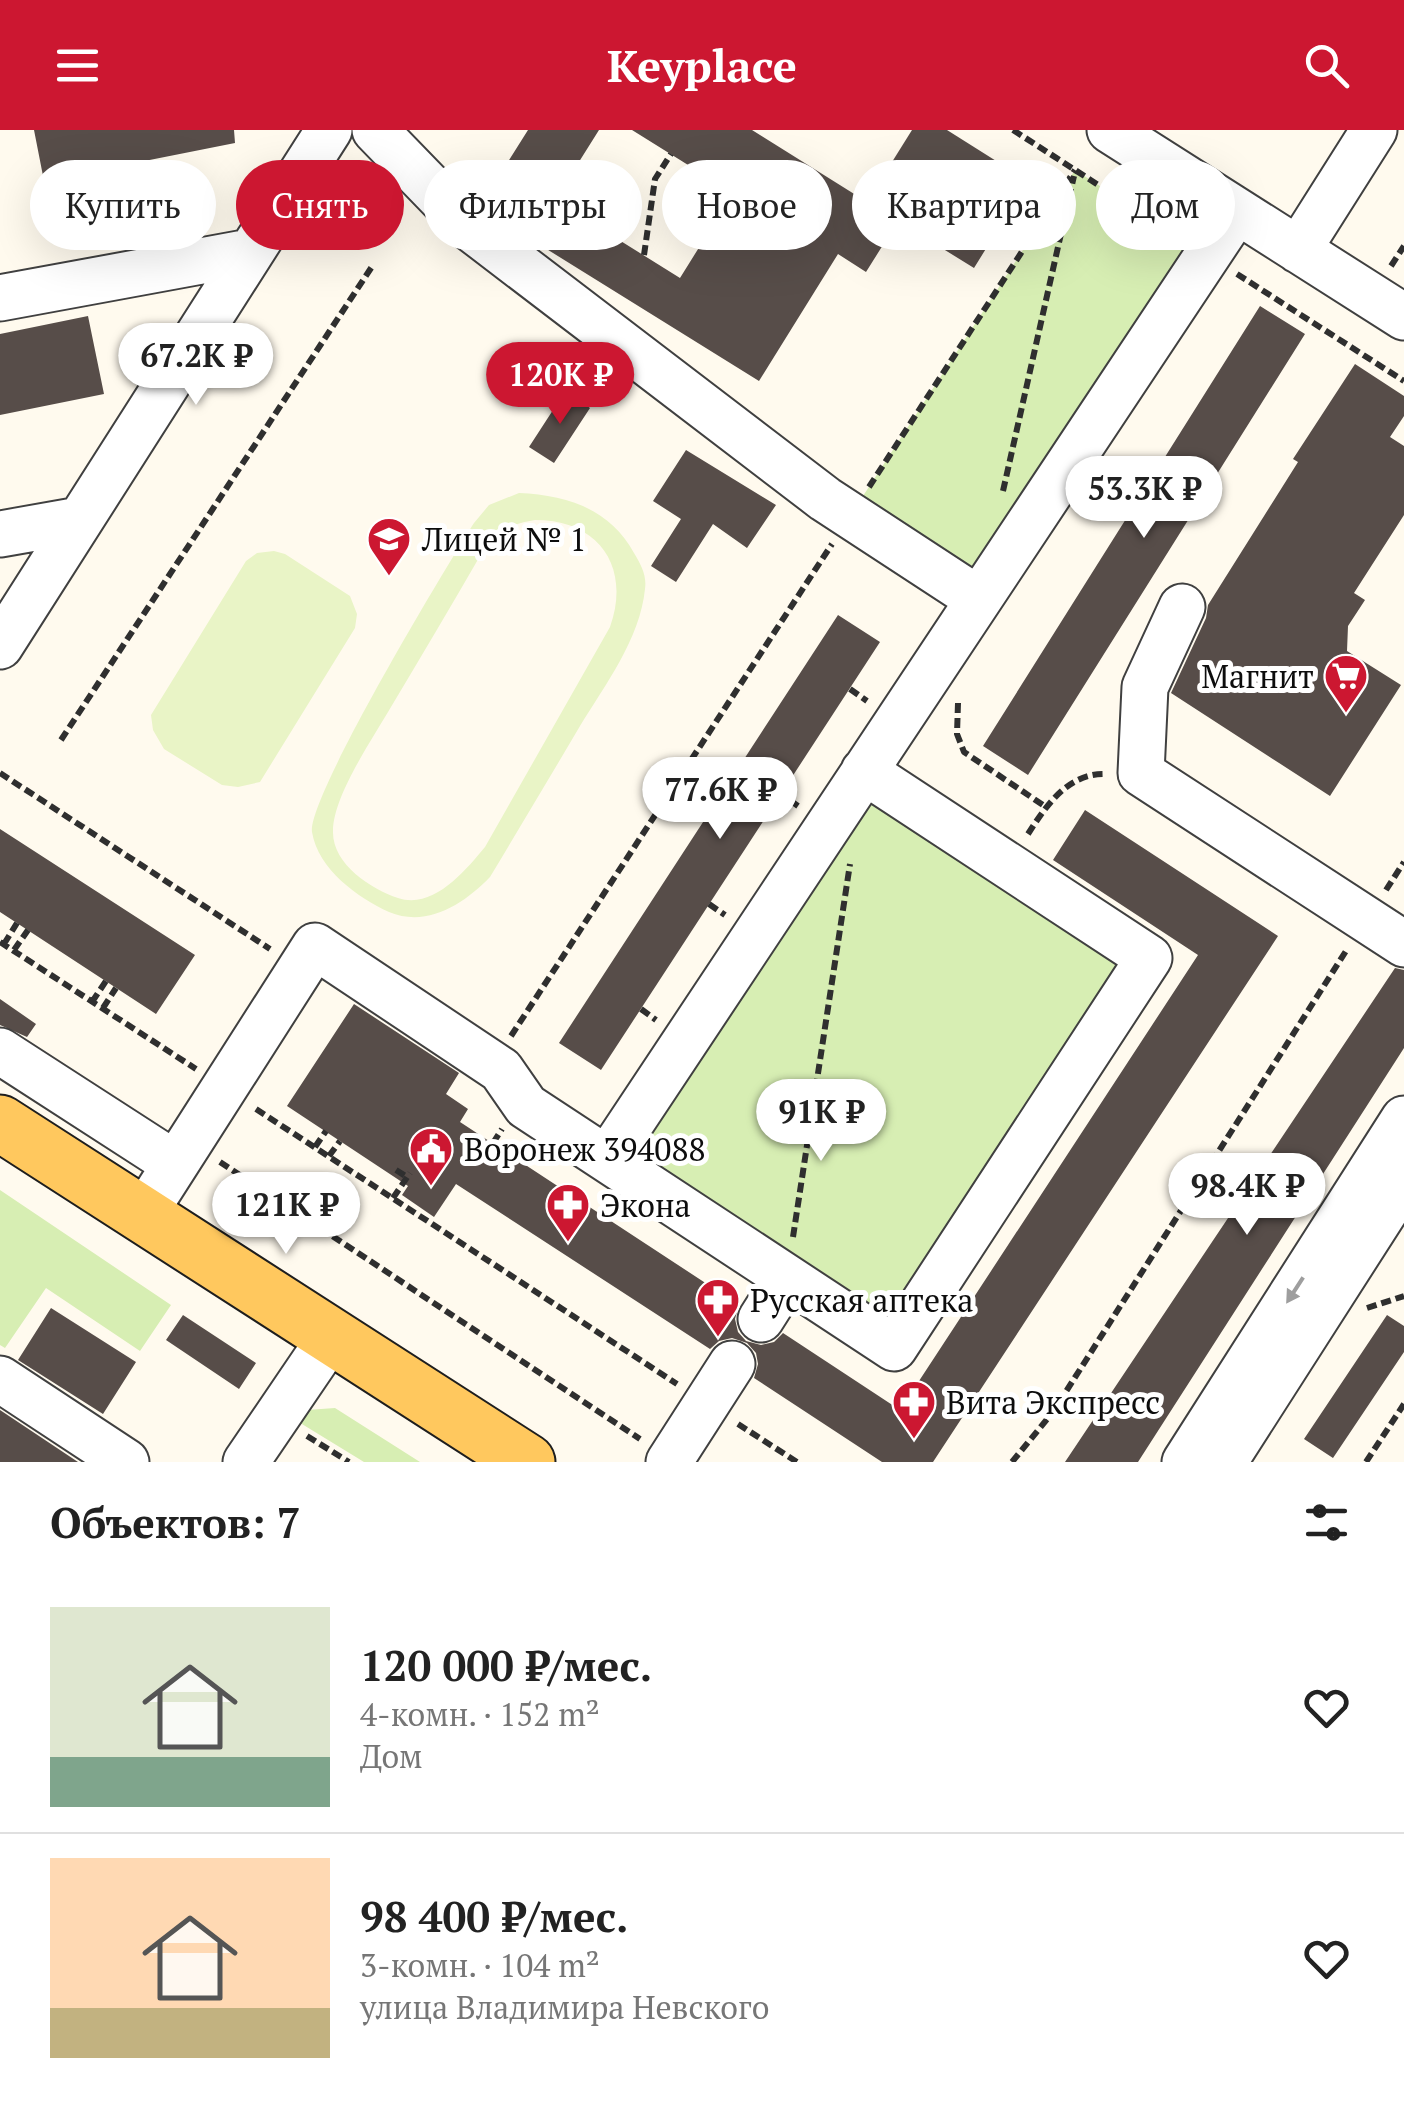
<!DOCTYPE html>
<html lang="ru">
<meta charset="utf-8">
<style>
body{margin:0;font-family:"PT Serif",serif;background:#f2f2f2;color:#222;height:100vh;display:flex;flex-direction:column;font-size:38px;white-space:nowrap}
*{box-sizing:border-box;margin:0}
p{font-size:32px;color:#767676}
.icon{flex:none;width:55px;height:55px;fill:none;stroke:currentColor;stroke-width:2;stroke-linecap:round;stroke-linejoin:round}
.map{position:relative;height:1332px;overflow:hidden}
.sheet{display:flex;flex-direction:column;background:#fff;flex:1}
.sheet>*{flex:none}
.hud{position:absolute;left:30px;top:30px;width:1345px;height:90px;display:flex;gap:20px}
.price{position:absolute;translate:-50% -85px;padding:0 22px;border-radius:35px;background:#fff;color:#222;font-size:32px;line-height:65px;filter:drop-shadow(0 2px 5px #0008)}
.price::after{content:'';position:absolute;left:50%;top:60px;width:30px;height:22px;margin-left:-15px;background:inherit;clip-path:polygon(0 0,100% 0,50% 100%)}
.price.active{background:#cc1731;color:#fff}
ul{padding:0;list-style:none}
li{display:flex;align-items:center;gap:30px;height:250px;padding:0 50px}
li+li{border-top:2px solid #e0e0e0}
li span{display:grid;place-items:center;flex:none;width:280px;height:200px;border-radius:0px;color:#555}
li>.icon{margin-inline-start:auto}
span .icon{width:120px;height:120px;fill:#fffc;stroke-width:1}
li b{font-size:42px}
h2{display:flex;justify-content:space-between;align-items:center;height:120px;padding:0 50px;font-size:42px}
.pill{padding:0 35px;border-radius:45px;background:#fff;box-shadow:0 10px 40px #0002;font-size:35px;line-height:90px}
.pill.active{background:#cc1731;color:#fff}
header{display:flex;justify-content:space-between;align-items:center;height:130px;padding:0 50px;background:#cc1731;color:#fff;font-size:45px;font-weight:800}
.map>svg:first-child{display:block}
.green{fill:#d7eeb3}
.pitch{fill:#e9f4c6;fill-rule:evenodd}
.building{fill:#574d49}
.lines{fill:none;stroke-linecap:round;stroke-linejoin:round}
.minor-casing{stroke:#404040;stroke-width:49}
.major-casing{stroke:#1e1e1e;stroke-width:59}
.path{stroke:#2f2f2f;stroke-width:6;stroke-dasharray:10 5;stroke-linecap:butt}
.minor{stroke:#fff;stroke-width:45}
.major{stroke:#ffc85e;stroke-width:55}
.oneway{fill:#9e9e9e}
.labels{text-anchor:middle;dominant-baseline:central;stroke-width:10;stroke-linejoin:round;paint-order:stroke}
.poi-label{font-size:32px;fill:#0d0d0d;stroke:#fff;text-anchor:start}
</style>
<header><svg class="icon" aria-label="menu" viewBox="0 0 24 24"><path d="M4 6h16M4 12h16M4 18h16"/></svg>Keyplace<svg class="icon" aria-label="search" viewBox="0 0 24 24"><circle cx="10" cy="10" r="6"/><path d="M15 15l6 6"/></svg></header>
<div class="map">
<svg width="1404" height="1332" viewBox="0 0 1404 1332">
<rect width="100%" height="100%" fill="#fffaee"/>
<path class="green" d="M 1075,40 L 1207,125 L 978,469 L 850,386 Z
M 864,641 L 1149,828 L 894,1218 L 607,1029 Z
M 0,1060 L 171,1175 L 140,1221 L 46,1158 L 5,1218 L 0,1215 Z
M 335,1278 L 420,1332 L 364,1332 L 297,1291 L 307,1280 Z"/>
<path class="pitch" d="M 519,363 C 567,365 610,379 634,423 C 641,435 647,445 645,459 C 640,509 605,555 580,596 C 550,647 520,697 490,747 C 464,774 427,798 389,782 C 358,768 318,739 312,702 C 307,668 447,435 474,393 L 489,375 ZM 535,390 C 600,390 631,438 610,497 L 485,717 C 465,741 433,780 398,768 C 371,759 332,734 333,701 C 333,666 373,608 391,577 C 421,527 451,476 480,426 C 496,404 508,394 535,390 Z
M 274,421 L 285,424 L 350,466 L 357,484 L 355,498 L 260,652 L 238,657 L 222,655 L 164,619 L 153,600 L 151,585 L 246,431 L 257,423 Z"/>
<path class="building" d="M 34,0 L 234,0 L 235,13 L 44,51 Z
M 528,0 L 599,0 L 555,70 L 680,148 L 733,63 L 632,0 L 752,0 L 867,72 L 912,0 L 947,0 L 1028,51 L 974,138 L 898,91 L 866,142 L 838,124 L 759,251 L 516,100 L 482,73 Z
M 1260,176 L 1305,204 L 1028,645 L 983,616 Z
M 88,186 L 104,264 L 0,285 L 0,204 Z
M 1355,234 L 1404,266 L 1404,286 L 1390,307 L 1404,316 L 1404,385 L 1354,463 L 1365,470 L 1348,496 L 1347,521 L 1401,555 L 1330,666 L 1171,563 L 1206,488 L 1208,475 L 1298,332 L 1293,329 Z
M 566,260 L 590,278 L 554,333 L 529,317 Z
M 686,320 L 776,375 L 747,418 L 713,394 L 676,452 L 651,436 L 681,389 L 653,371 Z
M 838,485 L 880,512 L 601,940 L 559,913 Z
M 1085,680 L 1278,806 L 933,1332 L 882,1332 L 754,1248 L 758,1234 L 756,1223 L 747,1213 L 732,1208 L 719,1211 L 710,1219 L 456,1054 L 434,1087 L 402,1065 L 408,1056 L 287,976 L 354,874 L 459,943 L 446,964 L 468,979 L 460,992 L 739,1175 L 735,1189 L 738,1202 L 746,1211 L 761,1215 L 774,1212 L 783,1203 L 900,1280 L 1198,825 L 1053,730 Z
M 0,699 L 195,825 L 156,884 L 0,782 Z
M 1395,838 L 1404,840 L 1404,918 L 1138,1332 L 1065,1332 Z
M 0,869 L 36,894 L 27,907 L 0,895 Z
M 51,1178 L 136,1232 L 103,1284 L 18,1230 Z
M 183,1185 L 256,1233 L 239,1259 L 166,1210 Z
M 1387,1185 L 1404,1196 L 1404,1222 L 1333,1328 L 1304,1309 Z
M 0,1280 L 78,1332 L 0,1332 Z"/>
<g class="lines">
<defs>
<path id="minor" d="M 375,0 L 469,97 L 825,369 L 978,469
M 1110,0 L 1404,187
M 1298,120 L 1374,0
M 0,168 L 250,122
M 0,404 L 80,390
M 1182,477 L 1145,557 L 1141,643 L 1404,814
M 0,516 L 329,0
M 0,921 L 175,1034
M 607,1029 L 1237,81
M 143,1085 L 315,816 L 501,940 L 526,976 L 894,1218 L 1149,828 L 864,641
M 761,1189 L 787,1148
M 0,1249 L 126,1332
M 246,1332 L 316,1229
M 669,1332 L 732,1234
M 1185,1332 L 1404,989
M 1224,1332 L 1404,1051"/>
<path id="major" d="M 0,993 L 527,1332"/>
</defs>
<use href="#minor" class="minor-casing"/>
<use href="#major" class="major-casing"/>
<path class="path" d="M 1013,0 L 1176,105
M 644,125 L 655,49 L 671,24
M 1391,136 L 1404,116
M 1237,144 L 1404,251
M 869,357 L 1075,40
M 1003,361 L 1074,46
M 850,559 L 867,571
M 958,573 L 957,604 L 964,622 L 1046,677
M 61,610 L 373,135
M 0,643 L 270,819
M 781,664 L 798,676
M 1028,704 C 1046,676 1067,644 1104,644
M 1386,760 L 1404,732
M 709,774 L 725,785
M 0,812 L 196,939
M 4,814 L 17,793
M 14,820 L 28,800
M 92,872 L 106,851
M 103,878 L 116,858
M 641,879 L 656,890
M 511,906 L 832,414
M 256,979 L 677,1254
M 493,1013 L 502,999
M 315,1017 L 326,1001
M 329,1026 L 340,1011
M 220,1032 L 640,1309
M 396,1040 L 407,1047
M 393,1068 L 410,1043
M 793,1107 L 850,734
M 1367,1178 L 1404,1166
M 738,1294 L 797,1332
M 307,1306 L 349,1332
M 1012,1332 L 1053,1282 L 1346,821
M 1366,1332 L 1404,1274"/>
<use href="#minor" class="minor"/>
<use href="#major" class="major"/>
</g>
<defs><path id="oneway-solid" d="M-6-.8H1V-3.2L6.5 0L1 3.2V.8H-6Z" transform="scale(2.5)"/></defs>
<use class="oneway" href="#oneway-solid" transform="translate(1295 1160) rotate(123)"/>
<defs>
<symbol id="school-pin" viewBox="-11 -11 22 30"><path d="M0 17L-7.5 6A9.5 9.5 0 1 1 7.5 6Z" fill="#cc1731" stroke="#fff"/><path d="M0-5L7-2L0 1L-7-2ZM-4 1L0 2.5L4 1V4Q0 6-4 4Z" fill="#fff"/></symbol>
<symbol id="supermarket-pin" viewBox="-11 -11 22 30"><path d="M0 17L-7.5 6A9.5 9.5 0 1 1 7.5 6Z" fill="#cc1731" stroke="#fff"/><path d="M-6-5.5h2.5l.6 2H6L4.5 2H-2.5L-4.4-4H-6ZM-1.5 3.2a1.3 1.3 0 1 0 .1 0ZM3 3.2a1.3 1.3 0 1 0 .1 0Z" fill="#fff"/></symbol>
<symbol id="civic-pin" viewBox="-11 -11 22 30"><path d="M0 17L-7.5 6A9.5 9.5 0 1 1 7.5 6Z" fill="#cc1731" stroke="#fff"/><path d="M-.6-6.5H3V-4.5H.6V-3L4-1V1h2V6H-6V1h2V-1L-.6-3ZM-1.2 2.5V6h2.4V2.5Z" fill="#fff"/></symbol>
<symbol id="pharmacy-pin" viewBox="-11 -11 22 30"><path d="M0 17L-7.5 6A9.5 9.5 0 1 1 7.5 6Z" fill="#cc1731" stroke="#fff"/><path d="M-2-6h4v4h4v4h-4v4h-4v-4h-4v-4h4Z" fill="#fff"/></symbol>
</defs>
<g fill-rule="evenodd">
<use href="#school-pin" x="364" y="384" width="50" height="68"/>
<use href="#supermarket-pin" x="1321" y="521" width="50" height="68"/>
<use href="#civic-pin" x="406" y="994" width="50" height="68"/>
<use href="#pharmacy-pin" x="543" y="1050" width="50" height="68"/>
<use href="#pharmacy-pin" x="693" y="1145" width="50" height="68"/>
<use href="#pharmacy-pin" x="889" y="1247" width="50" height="68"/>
</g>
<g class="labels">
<g class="poi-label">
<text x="422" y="409">Лицей № 1</text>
<text x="1314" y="546" text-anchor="end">Магнит</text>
<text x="464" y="1019">Воронеж 394088</text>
<text x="600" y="1075">Экона</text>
<text x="750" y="1170">Русская аптека</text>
<text x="946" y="1272">Вита Экспресс</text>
</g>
</g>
</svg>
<b class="price" style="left:196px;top:278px">67.2K ₽</b>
<b class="price active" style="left:560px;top:297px">120K ₽</b>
<b class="price" style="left:1144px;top:411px">53.3K ₽</b>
<b class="price" style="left:720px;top:712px">77.6K ₽</b>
<b class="price" style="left:821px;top:1034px">91K ₽</b>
<b class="price" style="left:1247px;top:1108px">98.4K ₽</b>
<b class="price" style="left:286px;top:1127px">121K ₽</b>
<div class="hud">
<a class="pill">Купить</a>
<a class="pill active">Снять</a>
<a class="pill">Фильтры</a>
<a class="pill">Новое</a>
<a class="pill">Квартира</a>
<a class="pill">Дом</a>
</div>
</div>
<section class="sheet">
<h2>Объектов: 7<svg class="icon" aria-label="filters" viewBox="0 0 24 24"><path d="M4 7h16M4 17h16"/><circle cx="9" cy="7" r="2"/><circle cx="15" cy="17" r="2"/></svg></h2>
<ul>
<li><span style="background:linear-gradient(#dfe7d0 75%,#7fa58c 0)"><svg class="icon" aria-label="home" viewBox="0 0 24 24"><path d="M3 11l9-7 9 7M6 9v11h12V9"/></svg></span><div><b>120 000 ₽/мес.</b><p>4-комн. · 152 m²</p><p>Дом</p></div><svg class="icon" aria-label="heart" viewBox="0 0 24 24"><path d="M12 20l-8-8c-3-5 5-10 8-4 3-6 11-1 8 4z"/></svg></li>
<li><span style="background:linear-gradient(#ffd9b3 75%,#c2b280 0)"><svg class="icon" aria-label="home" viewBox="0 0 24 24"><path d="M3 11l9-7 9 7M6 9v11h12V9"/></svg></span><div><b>98 400 ₽/мес.</b><p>3-комн. · 104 m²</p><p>улица Владимира Невского</p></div><svg class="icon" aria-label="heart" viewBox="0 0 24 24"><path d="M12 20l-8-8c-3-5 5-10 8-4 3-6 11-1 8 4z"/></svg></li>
</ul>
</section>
